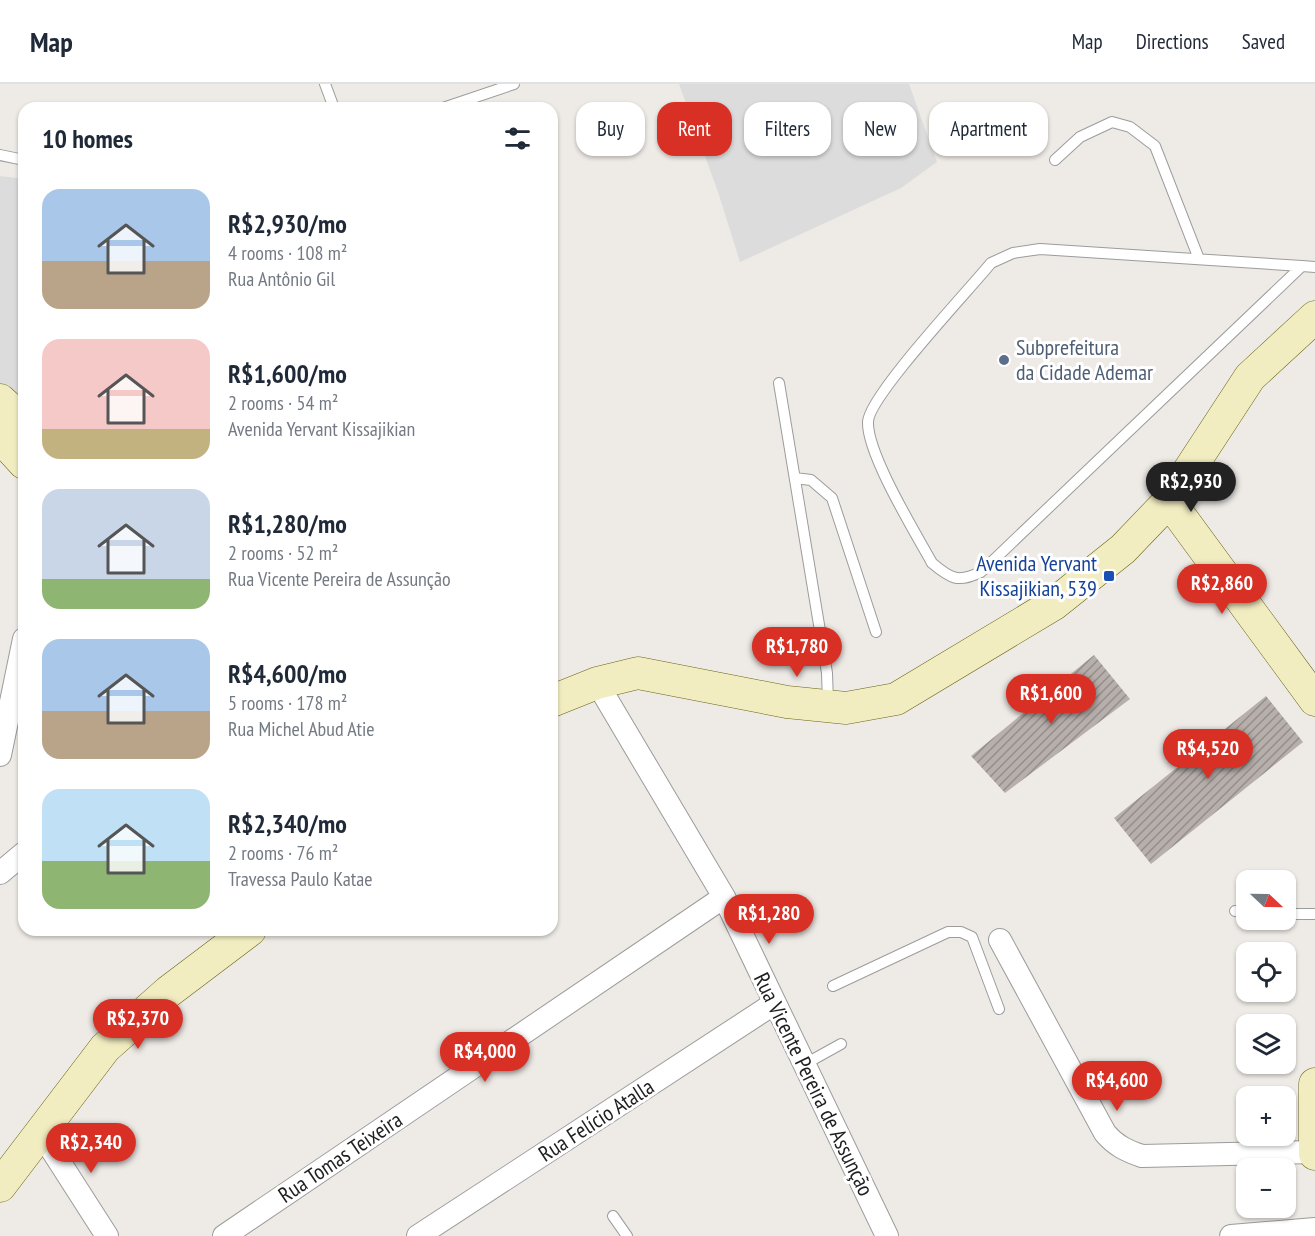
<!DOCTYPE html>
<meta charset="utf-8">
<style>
body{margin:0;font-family:"PT Sans Narrow",sans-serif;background:#f6f6f7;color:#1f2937;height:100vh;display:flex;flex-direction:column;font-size:22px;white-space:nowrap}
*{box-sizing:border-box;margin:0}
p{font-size:20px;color:#747a83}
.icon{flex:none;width:33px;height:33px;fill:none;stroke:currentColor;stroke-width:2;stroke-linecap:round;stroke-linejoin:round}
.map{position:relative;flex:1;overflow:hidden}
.side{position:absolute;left:18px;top:18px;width:540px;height:834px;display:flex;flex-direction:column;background:#fff;border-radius:18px;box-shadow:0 2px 4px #0004}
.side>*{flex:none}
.guide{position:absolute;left:576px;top:18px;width:570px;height:54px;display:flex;gap:12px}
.needle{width:39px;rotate:112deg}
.fabs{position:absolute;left:1236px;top:786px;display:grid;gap:12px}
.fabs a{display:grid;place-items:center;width:60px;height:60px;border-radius:12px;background:#fff;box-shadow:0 2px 4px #0004;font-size:30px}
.price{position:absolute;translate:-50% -51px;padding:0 14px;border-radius:21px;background:#d93025;color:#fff;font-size:20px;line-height:39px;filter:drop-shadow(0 2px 3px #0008)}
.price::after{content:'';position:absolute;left:50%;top:36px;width:18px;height:14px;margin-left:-9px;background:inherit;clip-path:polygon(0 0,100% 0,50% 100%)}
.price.current{background:#222;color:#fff}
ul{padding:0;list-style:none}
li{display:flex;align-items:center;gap:18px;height:150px;padding:0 24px}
li span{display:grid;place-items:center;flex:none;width:168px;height:120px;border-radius:18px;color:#555}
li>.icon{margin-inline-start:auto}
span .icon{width:72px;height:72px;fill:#fffc;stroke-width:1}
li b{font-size:26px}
h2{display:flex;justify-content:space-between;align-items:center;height:72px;padding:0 24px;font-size:26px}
.pill{padding:0 21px;border-radius:18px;background:#fff;box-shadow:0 2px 4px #0004;font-size:21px;line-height:54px}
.pill.current{background:#d93025;color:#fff}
header{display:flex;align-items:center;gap:36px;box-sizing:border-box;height:84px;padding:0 30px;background:#fff;border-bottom:2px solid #e0e1e3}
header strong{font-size:28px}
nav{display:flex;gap:33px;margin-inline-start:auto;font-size:21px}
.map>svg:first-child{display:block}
.residential{fill:#dddcdc}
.building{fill:url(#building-hatch)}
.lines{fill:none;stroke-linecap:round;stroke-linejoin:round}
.lane-casing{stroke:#9c9c9c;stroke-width:12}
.street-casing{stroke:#9c9c9c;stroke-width:24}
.secondary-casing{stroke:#696513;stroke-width:33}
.lane{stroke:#fff;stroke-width:10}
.street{stroke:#fff;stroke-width:22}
.secondary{stroke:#f2edc1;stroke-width:32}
.service-dot{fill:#5c6f8a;stroke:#fff;stroke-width:2}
.transit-dot{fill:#1a4fb4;stroke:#fff;stroke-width:2}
.labels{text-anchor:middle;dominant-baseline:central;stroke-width:6;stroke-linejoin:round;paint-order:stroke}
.service-label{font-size:22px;fill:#4e5e75;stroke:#fff;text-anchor:start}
.transit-label{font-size:22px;fill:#164399;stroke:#fff;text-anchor:end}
.street-label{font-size:22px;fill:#1f1f1f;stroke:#fff}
</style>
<header>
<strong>Map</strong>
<nav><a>Map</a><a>Directions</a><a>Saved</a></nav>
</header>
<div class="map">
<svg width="1315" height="1152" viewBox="0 0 1315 1152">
<defs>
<pattern id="building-hatch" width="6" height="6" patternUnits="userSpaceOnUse" patternTransform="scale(1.5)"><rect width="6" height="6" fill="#b7afac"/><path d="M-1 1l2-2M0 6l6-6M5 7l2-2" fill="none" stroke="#948e8b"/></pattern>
</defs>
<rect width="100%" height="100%" fill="#eeeae6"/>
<path class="residential" d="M 679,0 L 909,0 L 937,78 L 901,104 L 740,178 L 719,111 Z
M 0,92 L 24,95 L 24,374 L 0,354 Z"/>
<path class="building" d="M 1094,571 L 1130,615 L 1005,709 L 971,672 Z
M 1266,612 L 1303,658 L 1151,780 L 1114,734 Z"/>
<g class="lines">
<defs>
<path id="lane" d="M 325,0 L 334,24
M 443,24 L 514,0
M 0,71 L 24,76
M 1055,76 L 1080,53 L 1112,38 L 1130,43 L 1155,62 L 1199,175
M 1302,182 L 981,488 C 958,499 951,495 932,479 C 915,448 867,370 868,338 C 868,313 970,205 991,179 L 1013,169 L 1040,165 L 1302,182 L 1315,183
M 779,299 L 827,589 L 828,619
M 795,394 L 811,396 L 832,414 L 876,548
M 1235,827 L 1246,828
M 1286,830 L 1315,830
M 833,902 L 948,848 L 961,848 L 972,853 L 999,925
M 805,980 L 841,960
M 613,1132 L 627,1152"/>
<path id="street" d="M 597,599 L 724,813 L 887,1152
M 0,671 L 24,555
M 0,789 L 24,769
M 1000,856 L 1105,1049 C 1116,1062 1127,1067 1142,1072 L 1315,1068
M 41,1049 L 107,1152
M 224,1152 L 724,813
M 418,1152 L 775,919
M 1231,1152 L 1315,1145"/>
<path id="secondary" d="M 0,316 L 24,338
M 0,353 L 24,379
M 1169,417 L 1315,616
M 552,617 L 597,599 L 638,589 L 787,618 L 846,624 L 896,615 L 1054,520 L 1123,465 L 1169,417 L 1250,293 L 1315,233
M 1315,1000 L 1315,1070
M 0,1102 L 105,964 L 168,908 L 250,846"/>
</defs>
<use href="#lane" class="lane-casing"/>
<use href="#street" class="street-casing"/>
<use href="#secondary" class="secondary-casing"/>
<use href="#lane" class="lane"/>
<use href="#street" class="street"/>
<use href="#secondary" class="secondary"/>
</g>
<circle class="service-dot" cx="1004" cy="276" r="6"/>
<rect class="transit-dot" x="1103" y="486" width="12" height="12" rx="3"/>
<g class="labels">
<g class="service-label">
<text x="1016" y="263">Subprefeitura<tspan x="1016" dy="25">da Cidade Ademar</tspan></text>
</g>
<g class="transit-label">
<text x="1097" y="479">Avenida Yervant<tspan x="1097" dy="25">Kissajikian, 539</tspan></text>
</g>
<g class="street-label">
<text transform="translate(814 1000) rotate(64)">Rua Vicente Pereira de Assunção</text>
<text transform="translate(596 1036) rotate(-33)">Rua Felício Atalla</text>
<text transform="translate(340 1073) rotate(-34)">Rua Tomas Teixeira</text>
</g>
</g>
</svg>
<div class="fabs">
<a><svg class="needle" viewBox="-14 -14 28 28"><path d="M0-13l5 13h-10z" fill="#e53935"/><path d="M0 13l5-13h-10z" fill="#747a83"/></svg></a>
<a><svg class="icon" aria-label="locate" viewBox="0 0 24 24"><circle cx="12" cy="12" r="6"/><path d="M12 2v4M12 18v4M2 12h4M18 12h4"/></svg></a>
<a><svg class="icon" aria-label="layers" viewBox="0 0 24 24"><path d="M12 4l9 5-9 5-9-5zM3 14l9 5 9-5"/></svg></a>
<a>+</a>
<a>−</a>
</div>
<b class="price current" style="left:1191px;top:429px">R$2,930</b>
<b class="price" style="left:1222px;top:531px">R$2,860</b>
<b class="price" style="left:797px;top:594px">R$1,780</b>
<b class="price" style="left:1051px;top:641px">R$1,600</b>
<b class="price" style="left:1208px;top:696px">R$4,520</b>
<b class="price" style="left:769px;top:861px">R$1,280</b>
<b class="price" style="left:138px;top:966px">R$2,370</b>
<b class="price" style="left:485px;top:999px">R$4,000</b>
<b class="price" style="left:1117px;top:1028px">R$4,600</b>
<b class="price" style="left:91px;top:1090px">R$2,340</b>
<div class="guide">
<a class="pill">Buy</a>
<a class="pill current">Rent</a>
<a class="pill">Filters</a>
<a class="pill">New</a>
<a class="pill">Apartment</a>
</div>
<section class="side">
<h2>10 homes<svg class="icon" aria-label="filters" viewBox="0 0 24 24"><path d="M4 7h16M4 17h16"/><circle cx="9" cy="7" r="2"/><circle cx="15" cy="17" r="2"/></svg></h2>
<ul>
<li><span style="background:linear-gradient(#a9c7e8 60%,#b9a48a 0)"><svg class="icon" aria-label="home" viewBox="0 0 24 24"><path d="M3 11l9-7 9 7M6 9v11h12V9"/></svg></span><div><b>R$2,930/mo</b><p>4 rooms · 108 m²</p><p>Rua Antônio Gil</p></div></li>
<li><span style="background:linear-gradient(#f6c9c9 75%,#c2b280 0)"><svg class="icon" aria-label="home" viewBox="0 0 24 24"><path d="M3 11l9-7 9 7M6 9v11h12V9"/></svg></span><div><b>R$1,600/mo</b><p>2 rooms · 54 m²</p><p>Avenida Yervant Kissajikian</p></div></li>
<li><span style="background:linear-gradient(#c9d6e8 75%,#8fb573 0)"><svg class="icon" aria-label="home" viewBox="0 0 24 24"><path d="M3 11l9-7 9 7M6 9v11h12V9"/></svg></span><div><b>R$1,280/mo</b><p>2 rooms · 52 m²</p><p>Rua Vicente Pereira de Assunção</p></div></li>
<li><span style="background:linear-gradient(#a9c7e8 60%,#b9a48a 0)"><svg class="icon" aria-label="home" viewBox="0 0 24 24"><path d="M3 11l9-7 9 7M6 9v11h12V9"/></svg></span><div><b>R$4,600/mo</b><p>5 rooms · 178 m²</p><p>Rua Michel Abud Atie</p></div></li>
<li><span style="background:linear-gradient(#bfe0f5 60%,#8fb573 0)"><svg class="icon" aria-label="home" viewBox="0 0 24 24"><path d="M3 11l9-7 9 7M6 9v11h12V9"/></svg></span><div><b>R$2,340/mo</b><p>2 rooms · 76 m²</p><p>Travessa Paulo Katae</p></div></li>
</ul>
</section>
</div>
